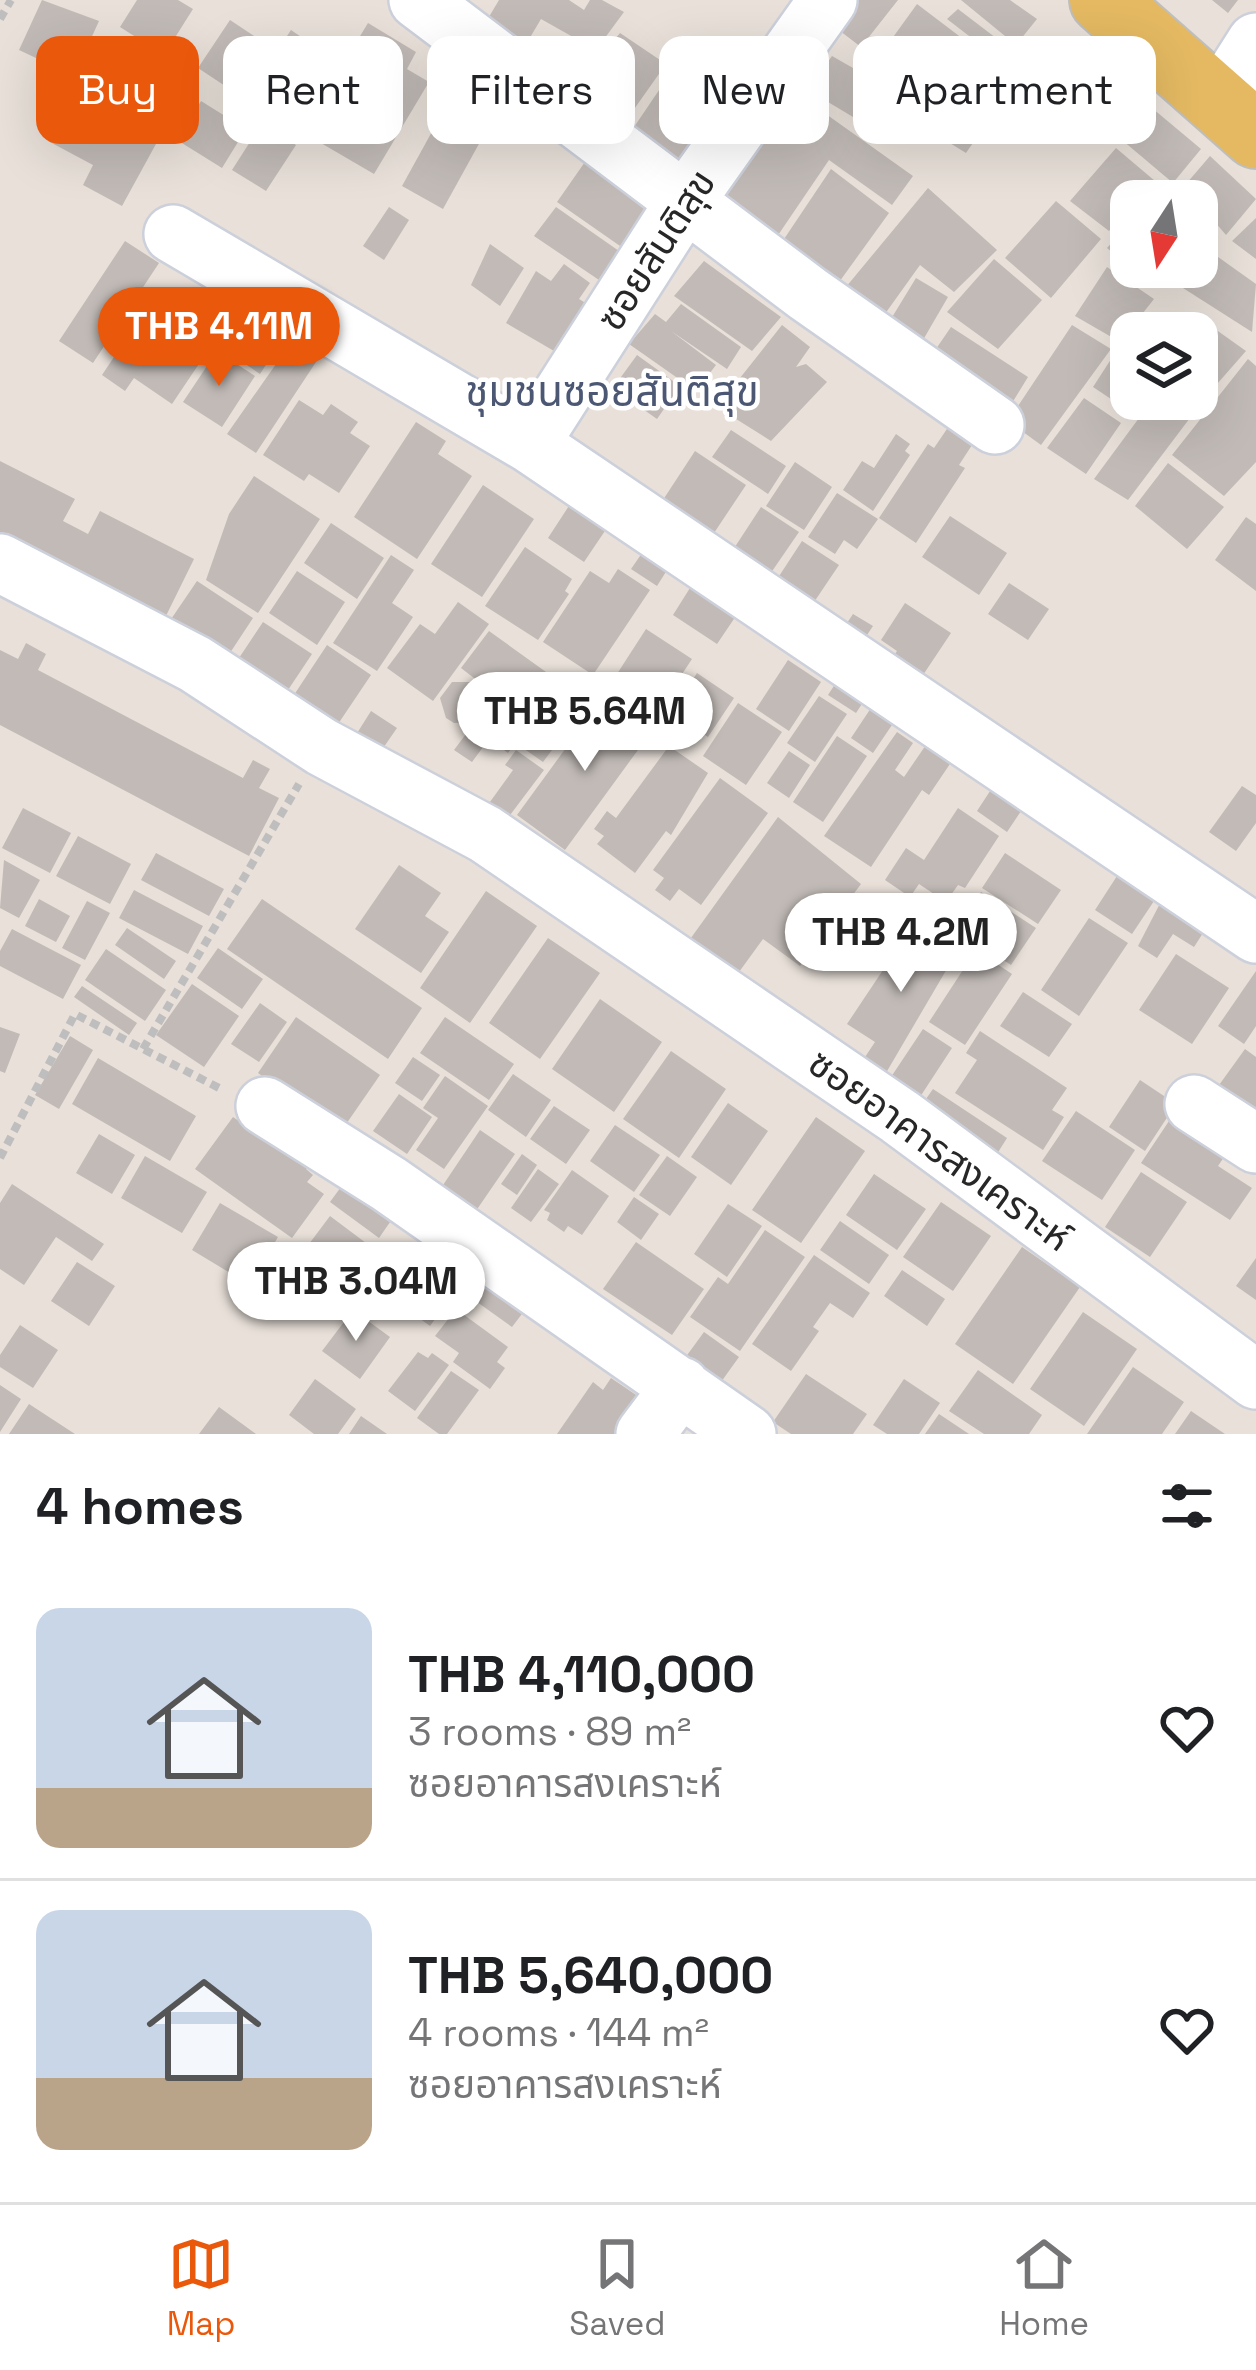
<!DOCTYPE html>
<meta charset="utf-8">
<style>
body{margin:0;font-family:"Space Grotesk","Noto Sans Thai",sans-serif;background:#f2f2f2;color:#202124;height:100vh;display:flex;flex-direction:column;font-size:45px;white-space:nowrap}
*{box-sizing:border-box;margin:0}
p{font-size:39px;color:#757577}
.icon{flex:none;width:66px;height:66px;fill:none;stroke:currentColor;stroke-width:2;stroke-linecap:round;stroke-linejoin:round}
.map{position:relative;height:1434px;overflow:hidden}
.details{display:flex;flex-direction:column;background:#fff;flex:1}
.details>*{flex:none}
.top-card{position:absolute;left:36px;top:36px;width:1185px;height:108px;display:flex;gap:24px}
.needle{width:78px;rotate:192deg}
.fabs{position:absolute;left:1110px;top:180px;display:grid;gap:24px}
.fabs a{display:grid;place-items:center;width:108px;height:108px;border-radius:24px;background:#fff;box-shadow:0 12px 48px #0002;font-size:60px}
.price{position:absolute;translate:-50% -102px;padding:0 27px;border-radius:42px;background:#fff;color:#222;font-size:39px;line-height:78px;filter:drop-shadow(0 3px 6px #0008)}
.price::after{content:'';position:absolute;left:50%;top:72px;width:36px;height:27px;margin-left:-18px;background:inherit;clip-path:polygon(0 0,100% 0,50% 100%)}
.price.active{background:#ea580c;color:#fff}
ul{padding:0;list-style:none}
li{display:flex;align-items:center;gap:36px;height:300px;padding:0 36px}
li+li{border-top:3px solid #e0e0e0}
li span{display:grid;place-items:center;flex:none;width:336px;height:240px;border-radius:24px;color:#555}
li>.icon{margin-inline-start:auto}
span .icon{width:144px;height:144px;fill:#fffc;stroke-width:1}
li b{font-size:51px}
h2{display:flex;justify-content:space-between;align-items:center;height:144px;padding:0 36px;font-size:51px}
.chip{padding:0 42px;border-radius:24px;background:#fff;box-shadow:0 12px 48px #0002;font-size:42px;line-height:108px}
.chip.active{background:#ea580c;color:#fff}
.dock{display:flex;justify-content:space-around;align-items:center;height:168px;border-top:3px solid #e0e0e0;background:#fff;font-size:33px;color:#757577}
.dock a{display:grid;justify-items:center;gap:6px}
.dock .active{color:#ea580c}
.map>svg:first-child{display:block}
.building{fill:#c1bab6}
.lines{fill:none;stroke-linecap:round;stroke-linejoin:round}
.minor-casing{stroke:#ccd0db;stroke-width:62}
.major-casing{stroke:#bebebe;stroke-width:70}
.path{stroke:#bebebe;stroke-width:8;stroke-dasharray:9 6;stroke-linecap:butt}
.minor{stroke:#fff;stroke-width:57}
.major{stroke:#e4b962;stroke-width:66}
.labels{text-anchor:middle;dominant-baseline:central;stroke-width:9;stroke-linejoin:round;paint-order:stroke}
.street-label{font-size:39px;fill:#272727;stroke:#fff}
.neighbourhood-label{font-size:42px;fill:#4b5773;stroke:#fff}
</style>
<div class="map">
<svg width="1256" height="1434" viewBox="0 0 1256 1434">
<rect width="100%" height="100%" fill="#e8e0d9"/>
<path class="building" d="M 42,0 L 99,21 L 74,76 L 19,50 Z
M 137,0 L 178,0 L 193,9 L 164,55 L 120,27 Z
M 499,0 L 569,0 L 584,10 L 590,0 L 602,0 L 624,12 L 596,50 L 541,19 L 525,46 L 486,22 Z
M 842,0 L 898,0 L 861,47 L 827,21 Z
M 961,0 L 1010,0 L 1037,19 L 1016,45 Z
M 1212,0 L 1238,0 L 1228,13 Z
M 917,4 L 971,45 L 951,76 L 891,40 Z
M 958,9 L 1017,54 L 1008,66 L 947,19 Z
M 230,20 L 277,51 L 291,30 L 332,58 L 287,127 L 198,68 Z
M 368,23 L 416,52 L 407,69 L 429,82 L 374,174 L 302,132 Z
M 620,33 L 666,64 L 625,122 L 572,92 Z
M 887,45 L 944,79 L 928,93 L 878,58 Z
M 864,55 L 904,85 L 873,129 L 808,90 L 832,56 L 853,68 Z
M 970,57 L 998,81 L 978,100 L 995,111 L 966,153 L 919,124 Z
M 674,68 L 733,110 L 686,171 L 632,130 Z
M 77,87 L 162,133 L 122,206 L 83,185 L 93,165 L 48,141 Z
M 788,87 L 913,176 L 892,205 L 829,160 L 770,247 L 703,198 Z
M 201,101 L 246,129 L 222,168 L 177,140 Z
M 1152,108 L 1201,149 L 1173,183 L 1122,140 Z
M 439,119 L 480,142 L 443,209 L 402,186 Z
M 262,123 L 296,145 L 266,191 L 232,170 Z
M 1116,148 L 1155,181 L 1109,231 L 1070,201 Z
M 594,149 L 679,204 L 643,262 L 557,202 Z
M 1210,156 L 1256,199 L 1226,235 L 1197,201 L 1180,191 Z
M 831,169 L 889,213 L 829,296 L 774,254 Z
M 928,188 L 997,250 L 954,292 L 920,265 L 877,325 L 841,293 Z
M 1056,201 L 1101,239 L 1051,298 L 1005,258 Z
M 389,207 L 409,220 L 384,260 L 363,246 Z
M 556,207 L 619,251 L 599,280 L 534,236 Z
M 1256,218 L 1256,259 L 1232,241 Z
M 1131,221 L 1131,267 L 1164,267 L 1151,284 L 1107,248 Z
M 125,241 L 159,263 L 93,363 L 59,341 Z
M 1197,242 L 1256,284 L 1252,332 L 1172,281 L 1181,267 L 1197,267 Z
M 490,244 L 524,268 L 500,306 L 471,285 Z
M 994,259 L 1042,300 L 998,349 L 947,312 Z
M 704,261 L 781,317 L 752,351 L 674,296 Z
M 564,264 L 590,283 L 579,299 L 602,313 L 573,362 L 506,323 L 536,271 L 551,281 Z
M 1107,267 L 1154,299 L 1120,342 L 1075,316 Z
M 916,278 L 948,297 L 916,352 L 883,332 Z
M 681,304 L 741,347 L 727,369 L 671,331 L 716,365 L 696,391 L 629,344 L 655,314 L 666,322 Z
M 170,316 L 213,343 L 172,404 L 134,378 L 125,391 L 102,375 L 140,318 L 160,332 Z
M 1154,316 L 1177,333 L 1141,333 Z
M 782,325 L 810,347 L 796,367 L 806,364 L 827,382 L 771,441 L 717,407 Z
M 1072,325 L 1111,349 L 1041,445 L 1008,421 Z
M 951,327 L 1028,377 L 1004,416 L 927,362 Z
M 1215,329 L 1246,351 L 1203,400 L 1197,396 L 1197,350 Z
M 236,334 L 271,357 L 260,374 L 225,350 Z
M 290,344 L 316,362 L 256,453 L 227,434 Z
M 1117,350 L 1131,363 L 1131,399 L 1136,399 L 1126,409 L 1093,387 Z
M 217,351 L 255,376 L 222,427 L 183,402 Z
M 637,355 L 680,386 L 657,419 L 613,388 Z
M 1248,359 L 1256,366 L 1256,462 L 1224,496 L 1172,455 Z
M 1084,398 L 1121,423 L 1086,474 L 1047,448 Z
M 1153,399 L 1182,399 L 1196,410 L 1128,500 L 1094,479 Z
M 299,400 L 323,415 L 331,404 L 358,422 L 350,433 L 370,446 L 339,493 L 309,474 L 304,481 L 263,455 Z
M 416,422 L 446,441 L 438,454 L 472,476 L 417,559 L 354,517 Z
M 949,426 L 974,442 L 959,465 L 965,468 L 916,543 L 879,518 L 928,444 L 934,448 Z
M 731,430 L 786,466 L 768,494 L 712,457 Z
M 896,434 L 910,444 L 905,451 L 910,455 L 873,511 L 843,490 L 862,461 L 874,468 Z
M 695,451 L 746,485 L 710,539 L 659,506 Z
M 0,461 L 75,499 L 63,521 L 88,534 L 100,511 L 194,559 L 161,626 L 0,545 Z
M 795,462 L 832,487 L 804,530 L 766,506 Z
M 1168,463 L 1224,507 L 1187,549 L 1135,506 Z
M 254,476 L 320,519 L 258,613 L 206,580 L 229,514 Z
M 483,485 L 534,519 L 482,597 L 431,564 Z
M 578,492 L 615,516 L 584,562 L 548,538 Z
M 837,493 L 878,519 L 857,549 L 844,540 L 835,554 L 808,537 Z
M 761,507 L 799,532 L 766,580 L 729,556 Z
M 950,516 L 1007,553 L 979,595 L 922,557 Z
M 1246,517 L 1256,524 L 1256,591 L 1215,560 Z
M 331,523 L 384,558 L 357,599 L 304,563 Z
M 802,541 L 839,565 L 806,614 L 770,590 Z
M 649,543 L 674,559 L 657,586 L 631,569 Z
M 525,547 L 572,579 L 565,591 L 569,594 L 538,640 L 485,606 Z
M 391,555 L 414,570 L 392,603 L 413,617 L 377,671 L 333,643 Z
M 618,569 L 650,590 L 593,675 L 543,642 L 590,571 L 609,583 Z
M 297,571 L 345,602 L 317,645 L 269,613 Z
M 695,580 L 740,610 L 717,644 L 673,615 Z
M 197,581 L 253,618 L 222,665 L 165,628 Z
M 1009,583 L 1049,609 L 1028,640 L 988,614 Z
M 458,602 L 489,624 L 433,701 L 387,668 L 420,624 L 435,634 Z
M 905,603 L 951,633 L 917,684 L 888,664 L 897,651 L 881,640 Z
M 853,614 L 873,626 L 855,653 L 835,641 Z
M 263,622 L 312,654 L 282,699 L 233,667 Z
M 646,629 L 692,659 L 661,706 L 615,677 Z
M 489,631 L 560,682 L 508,753 L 489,739 L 472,762 L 454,750 L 475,722 L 454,723 L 446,718 L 440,698 L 452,682 L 479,682 L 461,668 Z
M 26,643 L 46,654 L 38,670 L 243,778 L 253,760 L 270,769 L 259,788 L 279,798 L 249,856 L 0,725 L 0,650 L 18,659 Z
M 327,645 L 371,675 L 334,730 L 290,701 Z
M 788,660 L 821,682 L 789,731 L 756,709 Z
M 843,672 L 871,690 L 856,713 L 828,695 Z
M 697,673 L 734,698 L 708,737 L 671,713 Z
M 559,693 L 582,710 L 543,762 L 520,746 Z
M 819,696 L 847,714 L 815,762 L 787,743 Z
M 614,699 L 654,728 L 565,850 L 517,815 L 590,715 L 598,722 Z
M 738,703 L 782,732 L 746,785 L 703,756 Z
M 871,708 L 894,722 L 873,753 L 851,738 Z
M 371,711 L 397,728 L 379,754 L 354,738 Z
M 897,732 L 913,743 L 895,770 L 904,777 L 930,739 L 956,755 L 929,795 L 922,790 L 871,867 L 824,836 Z
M 837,736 L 867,756 L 823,822 L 793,802 Z
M 669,746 L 708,773 L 671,835 L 666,831 L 635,873 L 597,844 L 604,836 L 594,829 L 607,811 L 616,818 Z
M 516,750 L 544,770 L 501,827 L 482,813 L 513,770 L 505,765 Z
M 789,751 L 810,765 L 789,798 L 767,783 Z
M 720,778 L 768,813 L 701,905 L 679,889 L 670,901 L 655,890 L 664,878 L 653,870 Z
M 996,782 L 1027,802 L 1007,832 L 977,811 Z
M 1242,786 L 1256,795 L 1256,823 L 1236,851 L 1209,832 Z
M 23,808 L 71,833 L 50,873 L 2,848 Z
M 958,808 L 999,836 L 965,888 L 958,885 L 946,902 L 919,884 L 910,897 L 885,880 L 906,848 L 924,860 Z
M 778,817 L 861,884 L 800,966 L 763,939 L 731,983 L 683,949 Z
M 78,836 L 131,864 L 110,904 L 56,876 Z
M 156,853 L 224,889 L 209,916 L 141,880 Z
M 1005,853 L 1061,890 L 1038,924 L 982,888 Z
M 1128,859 L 1166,883 L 1132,934 L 1095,910 Z
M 4,860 L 40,880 L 19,918 L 0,908 Z
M 399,865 L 441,893 L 425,916 L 449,932 L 421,973 L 355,929 Z
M 134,890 L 203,926 L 188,954 L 119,918 Z
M 1167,890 L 1212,919 L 1194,947 L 1173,934 L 1157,958 L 1138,946 Z
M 486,891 L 537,926 L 470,1023 L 420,988 Z
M 981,892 L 1036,928 L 1011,965 L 956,929 Z
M 39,899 L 70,916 L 56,942 L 25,926 Z
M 262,899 L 422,1008 L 388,1059 L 227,949 Z
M 87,901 L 110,913 L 85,960 L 62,948 Z
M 1089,918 L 1128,943 L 1079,1016 L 1041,990 Z
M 915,922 L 958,950 L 883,1078 L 861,1063 L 875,1042 L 847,1024 Z
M 127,928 L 176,961 L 164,979 L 115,945 Z
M 12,929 L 81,965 L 63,999 L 0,966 L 0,951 Z
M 548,938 L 600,973 L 540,1059 L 489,1023 Z
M 218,948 L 263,979 L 242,1009 L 197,978 Z
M 106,949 L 166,990 L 145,1021 L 85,980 Z
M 976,950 L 1012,974 L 965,1045 L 929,1022 Z
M 1176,954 L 1229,988 L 1192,1044 L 1139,1010 Z
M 1256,971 L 1256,1026 L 1244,1044 L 1218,1026 Z
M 192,984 L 239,1016 L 204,1067 L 156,1035 Z
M 82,986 L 137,1023 L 129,1035 L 74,997 Z
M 1023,992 L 1072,1024 L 1049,1057 L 1000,1026 Z
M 600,999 L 662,1042 L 614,1112 L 552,1069 Z
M 260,1003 L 287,1022 L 259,1062 L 231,1044 Z
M 296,1017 L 380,1075 L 342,1130 L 258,1073 Z
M 445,1017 L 514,1064 L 489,1100 L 420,1053 Z
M 0,1027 L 20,1034 L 5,1073 L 0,1071 Z
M 923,1029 L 952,1048 L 918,1100 L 889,1080 Z
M 980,1031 L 1067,1088 L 1052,1110 L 1064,1117 L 1043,1150 L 955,1093 L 977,1060 L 966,1053 Z
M 70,1036 L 93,1050 L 59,1109 L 35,1095 Z
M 1245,1049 L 1256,1057 L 1256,1131 L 1209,1099 Z
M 671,1051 L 726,1089 L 679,1158 L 623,1119 Z
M 413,1057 L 440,1075 L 422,1101 L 395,1083 Z
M 98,1058 L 196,1116 L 170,1161 L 72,1104 Z
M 513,1074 L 551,1100 L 526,1137 L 488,1110 Z
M 445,1076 L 488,1106 L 444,1169 L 416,1150 L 438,1118 L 423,1108 Z
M 1140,1080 L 1176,1104 L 1145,1151 L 1109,1127 Z
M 933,1089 L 1007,1138 L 990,1165 L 914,1116 Z
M 399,1094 L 432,1117 L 407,1154 L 373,1131 Z
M 728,1103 L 768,1131 L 731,1185 L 691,1157 Z
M 554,1106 L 590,1130 L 566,1164 L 530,1139 Z
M 1076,1111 L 1135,1150 L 1102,1200 L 1042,1161 Z
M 1175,1112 L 1230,1148 L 1218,1166 L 1252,1188 L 1230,1220 L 1141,1163 Z
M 233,1117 L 260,1136 L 319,1152 L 306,1169 L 313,1175 L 307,1182 L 324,1194 L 292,1238 L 195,1169 Z
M 816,1117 L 865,1151 L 801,1243 L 752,1210 Z
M 615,1125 L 660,1155 L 634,1192 L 590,1161 Z
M 480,1130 L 515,1154 L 469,1221 L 435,1197 Z
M 99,1134 L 135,1155 L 112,1194 L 76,1173 Z
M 522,1154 L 537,1165 L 517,1195 L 501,1184 Z
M 145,1156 L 207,1192 L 182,1233 L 121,1198 Z
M 667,1156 L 697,1177 L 670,1216 L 639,1195 Z
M 538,1169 L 559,1184 L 531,1222 L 511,1208 Z
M 572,1170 L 609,1196 L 582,1235 L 568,1226 L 564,1232 L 547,1220 L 550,1213 L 544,1210 Z
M 1141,1172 L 1187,1202 L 1150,1257 L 1105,1227 Z
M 874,1174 L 926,1209 L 897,1250 L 846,1215 Z
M 349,1176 L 397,1212 L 379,1238 L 330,1202 Z
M 12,1184 L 104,1244 L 92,1261 L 56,1237 L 24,1285 L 0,1269 L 0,1203 Z
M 634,1197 L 659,1214 L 641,1240 L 617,1222 Z
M 941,1202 L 991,1236 L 953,1291 L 903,1257 Z
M 220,1203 L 278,1237 L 250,1285 L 192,1250 Z
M 728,1204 L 762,1226 L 727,1277 L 694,1254 Z
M 330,1216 L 378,1252 L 358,1280 L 309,1244 Z
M 840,1221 L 889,1255 L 869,1284 L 820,1250 Z
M 765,1230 L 805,1257 L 740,1351 L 690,1317 L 718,1277 L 728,1284 Z
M 450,1235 L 480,1257 L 461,1284 L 430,1262 Z
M 636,1242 L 704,1289 L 672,1335 L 603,1289 Z
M 1022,1247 L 1080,1287 L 1013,1384 L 955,1344 Z
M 814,1255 L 870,1293 L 853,1318 L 830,1303 L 813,1327 L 819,1331 L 791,1371 L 752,1344 Z
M 414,1256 L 458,1288 L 430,1326 L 386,1294 Z
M 1256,1258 L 1256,1300 L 1236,1286 Z
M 77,1262 L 115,1286 L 89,1326 L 51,1301 Z
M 485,1262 L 534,1298 L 512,1327 L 463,1292 Z
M 902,1270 L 945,1299 L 927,1326 L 884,1296 Z
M 456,1309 L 508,1347 L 497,1362 L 505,1368 L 490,1389 L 453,1362 L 459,1353 L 435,1336 Z
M 353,1310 L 390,1337 L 360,1379 L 322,1351 Z
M 1083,1312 L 1137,1349 L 1084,1426 L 1030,1389 Z
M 20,1325 L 58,1350 L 33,1388 L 0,1367 L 0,1355 Z
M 704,1332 L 739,1357 L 721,1382 L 685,1358 Z
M 418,1352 L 428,1358 L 432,1353 L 449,1365 L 415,1411 L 388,1391 Z
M 1133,1367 L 1184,1402 L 1162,1434 L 1087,1434 Z
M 978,1370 L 1042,1415 L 1029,1434 L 984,1434 L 949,1411 Z
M 451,1371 L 479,1390 L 447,1434 L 439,1434 L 417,1418 Z
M 806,1374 L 867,1414 L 853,1434 L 791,1434 L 773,1422 Z
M 611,1378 L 645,1401 L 623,1434 L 557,1434 L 593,1382 L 603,1390 Z
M 315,1379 L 356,1409 L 338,1434 L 314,1434 L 289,1415 Z
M 904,1379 L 940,1403 L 919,1434 L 887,1434 L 873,1425 Z
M 0,1385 L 21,1399 L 0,1432 Z
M 29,1404 L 75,1434 L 9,1434 Z
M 219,1407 L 256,1434 L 199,1434 Z
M 1191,1411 L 1225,1434 L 1175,1434 Z
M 939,1414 L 969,1434 L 925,1434 Z
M 361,1416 L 387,1434 L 349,1434 Z"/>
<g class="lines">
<defs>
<path id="minor" d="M 418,0 L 808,294 L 995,425
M 1218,102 L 1256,42
M 173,234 L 530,444 L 1256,934
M 530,444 L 684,203 L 828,0
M 0,563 L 195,664 L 322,747 L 485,834 L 900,1117 L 1256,1380
M 1194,1104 L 1256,1144
M 265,1106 L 389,1184 L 747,1434
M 645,1434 L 681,1386"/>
<path id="major" d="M 1103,0 L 1256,135"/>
</defs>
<use href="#minor" class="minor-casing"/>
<use href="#major" class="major-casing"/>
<path class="path" d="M 0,19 L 11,0
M 143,1049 L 299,784
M 0,1158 L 75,1014 L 223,1090"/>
<use href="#minor" class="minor"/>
<use href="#major" class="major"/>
</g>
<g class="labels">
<g class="street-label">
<text transform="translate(656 250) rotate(-57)">ซอยสันติสุข</text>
<text transform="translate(940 1150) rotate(36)">ซอยอาคารสงเคราะห์</text>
</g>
<g class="neighbourhood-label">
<text x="612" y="391">ชุมชนซอยสันติสุข</text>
</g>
</g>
</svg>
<div class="fabs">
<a><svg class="needle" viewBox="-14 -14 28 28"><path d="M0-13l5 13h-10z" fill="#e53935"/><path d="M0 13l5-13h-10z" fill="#757577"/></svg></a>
<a><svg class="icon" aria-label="layers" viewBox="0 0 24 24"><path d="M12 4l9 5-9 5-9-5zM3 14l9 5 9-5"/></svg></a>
</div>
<b class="price active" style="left:219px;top:389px">THB 4.11M</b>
<b class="price" style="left:585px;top:774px">THB 5.64M</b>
<b class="price" style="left:901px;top:995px">THB 4.2M</b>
<b class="price" style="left:356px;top:1344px">THB 3.04M</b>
<div class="top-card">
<a class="chip active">Buy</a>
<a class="chip">Rent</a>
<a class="chip">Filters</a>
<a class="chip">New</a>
<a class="chip">Apartment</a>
</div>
</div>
<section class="details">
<h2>4 homes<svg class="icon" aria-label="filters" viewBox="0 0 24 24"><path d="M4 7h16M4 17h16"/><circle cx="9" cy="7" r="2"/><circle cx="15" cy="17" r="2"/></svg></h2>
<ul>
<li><span style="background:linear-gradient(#c9d6e8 75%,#b9a48a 0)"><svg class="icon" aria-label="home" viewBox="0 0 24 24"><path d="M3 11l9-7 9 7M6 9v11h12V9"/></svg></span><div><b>THB 4,110,000</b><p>3 rooms · 89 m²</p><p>ซอยอาคารสงเคราะห์</p></div><svg class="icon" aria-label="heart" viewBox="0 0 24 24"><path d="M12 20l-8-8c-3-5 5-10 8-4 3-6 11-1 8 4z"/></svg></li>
<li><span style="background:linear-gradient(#c9d6e8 70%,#b9a48a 0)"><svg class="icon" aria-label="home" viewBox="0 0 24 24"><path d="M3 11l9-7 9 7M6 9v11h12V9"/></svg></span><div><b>THB 5,640,000</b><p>4 rooms · 144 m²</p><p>ซอยอาคารสงเคราะห์</p></div><svg class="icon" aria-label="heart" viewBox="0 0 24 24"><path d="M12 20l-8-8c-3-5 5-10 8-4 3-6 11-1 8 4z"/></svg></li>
</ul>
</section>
<nav class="dock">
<a class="active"><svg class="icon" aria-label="map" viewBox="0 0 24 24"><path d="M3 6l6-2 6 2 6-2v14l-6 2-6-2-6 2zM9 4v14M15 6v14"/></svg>Map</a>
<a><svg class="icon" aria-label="saved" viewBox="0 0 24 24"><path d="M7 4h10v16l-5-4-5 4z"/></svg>Saved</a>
<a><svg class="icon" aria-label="home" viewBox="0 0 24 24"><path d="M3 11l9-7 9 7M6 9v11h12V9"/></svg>Home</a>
</nav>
